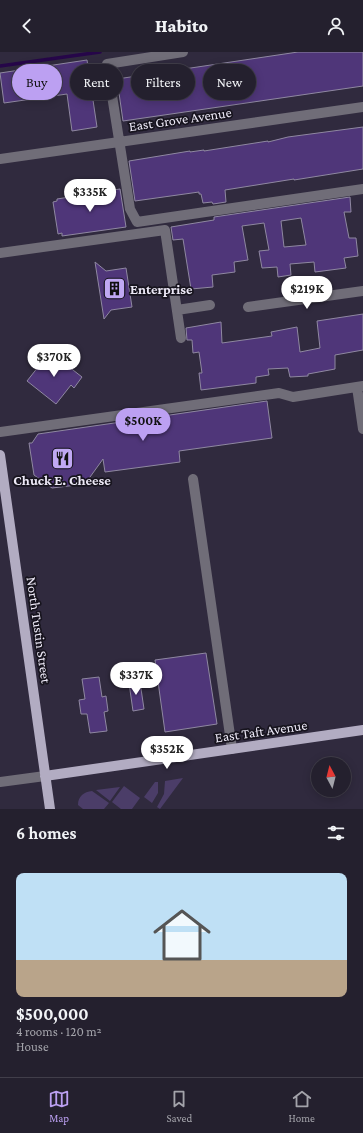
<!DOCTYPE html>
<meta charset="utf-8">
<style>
body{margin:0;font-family:"Crimson Pro",serif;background:#2c2836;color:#f1f3f6;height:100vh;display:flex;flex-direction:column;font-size:15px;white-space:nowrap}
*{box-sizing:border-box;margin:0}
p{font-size:13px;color:#a3a3aa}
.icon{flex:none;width:22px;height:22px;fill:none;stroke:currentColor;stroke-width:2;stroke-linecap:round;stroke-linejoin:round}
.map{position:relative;height:757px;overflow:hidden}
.side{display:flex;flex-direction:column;background:#24202e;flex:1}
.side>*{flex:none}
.guide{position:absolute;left:12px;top:12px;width:339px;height:36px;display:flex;gap:8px}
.needle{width:26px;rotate:353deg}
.buttons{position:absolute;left:311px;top:705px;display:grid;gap:8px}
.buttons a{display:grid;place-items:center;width:40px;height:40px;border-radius:50%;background:#24202e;box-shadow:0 2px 10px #0003,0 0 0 1px #413e4a;font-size:20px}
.price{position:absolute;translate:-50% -34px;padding:0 9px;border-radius:14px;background:#fff;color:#222;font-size:13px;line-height:26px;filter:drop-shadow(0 1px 2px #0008)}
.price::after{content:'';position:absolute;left:50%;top:24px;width:12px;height:9px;margin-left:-6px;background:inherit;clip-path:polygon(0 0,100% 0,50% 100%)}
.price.active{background:#bca0f2;color:#111}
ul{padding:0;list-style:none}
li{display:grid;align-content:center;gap:8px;height:212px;padding:0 16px}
li span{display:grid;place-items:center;height:124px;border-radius:8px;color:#555}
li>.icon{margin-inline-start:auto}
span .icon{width:72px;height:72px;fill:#fffc;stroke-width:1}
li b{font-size:17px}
h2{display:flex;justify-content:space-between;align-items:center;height:48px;padding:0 16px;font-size:17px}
.pill{padding:0 14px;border-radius:18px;background:#24202e;box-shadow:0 2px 10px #0003,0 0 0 1px #413e4a;font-size:14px;line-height:36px}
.pill.active{background:#bca0f2;color:#111}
header{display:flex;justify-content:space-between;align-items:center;height:52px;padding:0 16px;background:#24202e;font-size:18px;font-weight:800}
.tabs{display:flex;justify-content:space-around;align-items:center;height:56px;border-top:1px solid #413e4a;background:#24202e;font-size:11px;color:#a3a3aa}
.tabs a{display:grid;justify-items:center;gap:2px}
.tabs .active{color:#bca0f2}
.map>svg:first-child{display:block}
.green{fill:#4b3d68}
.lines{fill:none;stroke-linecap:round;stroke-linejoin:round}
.stream{stroke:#260649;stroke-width:3.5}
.building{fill:#4f3679;stroke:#8f88a1;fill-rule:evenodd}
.minor{stroke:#706d78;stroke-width:10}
.major{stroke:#b2acc2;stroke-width:10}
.labels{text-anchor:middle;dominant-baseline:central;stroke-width:3.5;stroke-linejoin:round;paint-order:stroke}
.street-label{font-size:14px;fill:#ede9f7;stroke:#17141e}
.poi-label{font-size:14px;font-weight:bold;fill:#ede9f7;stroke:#17141e;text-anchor:start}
</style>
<header><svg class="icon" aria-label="back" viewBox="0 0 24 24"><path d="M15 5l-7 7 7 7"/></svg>Habito<svg class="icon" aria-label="person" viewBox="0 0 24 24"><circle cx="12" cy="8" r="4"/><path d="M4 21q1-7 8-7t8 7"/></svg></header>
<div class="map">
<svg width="363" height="757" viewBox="0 0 363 757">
<rect width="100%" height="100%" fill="#302a3e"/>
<path class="green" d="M 183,726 L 160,757 L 157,755 L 164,742 L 165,729 Z
M 155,730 L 158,730 L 158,741 L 152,751 L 144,745 Z
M 124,734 L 140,746 L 132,757 L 121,757 L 112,750 Z
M 120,735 L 110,749 L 96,738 Z
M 92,739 L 109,751 L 104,757 L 83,757 L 78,753 C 78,744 84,740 92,739 Z"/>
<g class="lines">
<path class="stream" d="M 0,14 L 100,0"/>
</g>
<path class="building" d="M 298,0 L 363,0 L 363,34 L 123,69 L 117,27 Z
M 87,8 L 97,75 L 72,79 L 67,42 L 4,51 L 0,21 Z
M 363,75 L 363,117 L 294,128 L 294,127 L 225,138 L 226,150 L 213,152 L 212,150 L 203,151 L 201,142 L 199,142 L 199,140 L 135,149 L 129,109 L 190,99 L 190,100 L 204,98 L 204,99 L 268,89 L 268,90 L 288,85 Z
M 120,137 L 126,175 L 62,184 L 62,181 L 58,182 L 53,150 L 57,149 L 57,147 Z
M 350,145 L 351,160 L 344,160 L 349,186 L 356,186 L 358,204 L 344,206 L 346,216 L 315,220 L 314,210 L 290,212 L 291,223 L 278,225 L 277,215 L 262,216 L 259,199 L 269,198 L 264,171 L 242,174 L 248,208 L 234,210 L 235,220 L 212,223 L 213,235 L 191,237 L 183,187 L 173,188 L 171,175 L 214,168 L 214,165 ZM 301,166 L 306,193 L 284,195 L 281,169 Z
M 95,210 L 106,219 L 126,216 L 132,255 L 111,258 L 104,267 Z
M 363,262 L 363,298 L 335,303 L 335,317 L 308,322 L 308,324 L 290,325 L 288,316 L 268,317 L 269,323 L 256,325 L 256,331 L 201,338 L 199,321 L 202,321 L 199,300 L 193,301 L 192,288 L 187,288 L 186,276 L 221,270 L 222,291 L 272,284 L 271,280 L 297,275 L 300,300 L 320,296 L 317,269 Z
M 50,300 L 82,325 L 74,336 L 71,333 L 56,352 L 27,329 Z
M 267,349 L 272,386 L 179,399 L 180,410 L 105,420 L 103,407 L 85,432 L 52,436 L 34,423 L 29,391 L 32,391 L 38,382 Z
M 206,601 L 217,672 L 165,680 L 155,608 Z
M 99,625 L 102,645 L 106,644 L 108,659 L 104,660 L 107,679 L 90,681 L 87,662 L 81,662 L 79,648 L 85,647 L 82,627 Z
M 140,630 L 144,657 L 133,659 L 129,631 Z"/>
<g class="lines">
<path class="minor" d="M 183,0 L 107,12 L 130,157 L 137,170 L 363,137
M 0,107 L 363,55
M 0,201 L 165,178 L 181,286
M 248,255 L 363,239
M 177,258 L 210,253
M 357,335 L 363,377
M 0,380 L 279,341 L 293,345 L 363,334
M 193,427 L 232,697
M 0,730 L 45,724"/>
<path class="major" d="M 0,403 L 50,757
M 45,724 L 363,678"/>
</g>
<defs>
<symbol id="building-square" viewBox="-11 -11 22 22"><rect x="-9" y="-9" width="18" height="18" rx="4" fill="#c0a8f3" stroke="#17141e"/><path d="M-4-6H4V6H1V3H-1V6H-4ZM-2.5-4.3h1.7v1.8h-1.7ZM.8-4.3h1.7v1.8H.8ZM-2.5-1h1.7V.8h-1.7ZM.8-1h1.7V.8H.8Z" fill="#111"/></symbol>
<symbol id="restaurant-square" viewBox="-11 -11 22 22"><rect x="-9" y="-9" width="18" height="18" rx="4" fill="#c0a8f3" stroke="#17141e"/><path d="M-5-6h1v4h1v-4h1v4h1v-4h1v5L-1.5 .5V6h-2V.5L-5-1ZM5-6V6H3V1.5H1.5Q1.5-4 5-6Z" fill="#111"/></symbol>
</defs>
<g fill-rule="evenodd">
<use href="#building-square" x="102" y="224" width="25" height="25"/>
<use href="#restaurant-square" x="50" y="394" width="25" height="25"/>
</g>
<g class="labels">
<g class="street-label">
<text transform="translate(180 67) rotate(-8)">East Grove Avenue</text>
<text transform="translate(39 578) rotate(82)">North Tustin Street</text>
<text transform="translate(261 679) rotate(-8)">East Taft Avenue</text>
</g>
<g class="poi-label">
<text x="130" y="237">Enterprise</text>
<text x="62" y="428" text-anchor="middle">Chuck E. Cheese</text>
</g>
</g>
</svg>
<div class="buttons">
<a><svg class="needle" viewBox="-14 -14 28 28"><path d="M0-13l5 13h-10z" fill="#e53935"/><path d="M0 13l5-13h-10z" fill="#a3a3aa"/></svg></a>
</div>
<b class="price" style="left:90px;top:161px">$335K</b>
<b class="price" style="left:307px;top:258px">$219K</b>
<b class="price" style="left:54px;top:326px">$370K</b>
<b class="price active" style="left:143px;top:390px">$500K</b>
<b class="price" style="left:136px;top:644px">$337K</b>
<b class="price" style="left:167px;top:718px">$352K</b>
<div class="guide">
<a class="pill active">Buy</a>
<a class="pill">Rent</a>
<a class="pill">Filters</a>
<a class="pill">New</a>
</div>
</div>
<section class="side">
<h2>6 homes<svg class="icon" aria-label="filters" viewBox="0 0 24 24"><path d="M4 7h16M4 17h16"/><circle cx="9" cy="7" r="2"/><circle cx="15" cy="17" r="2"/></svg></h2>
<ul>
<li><span style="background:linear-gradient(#bfe0f5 70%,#b9a48a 0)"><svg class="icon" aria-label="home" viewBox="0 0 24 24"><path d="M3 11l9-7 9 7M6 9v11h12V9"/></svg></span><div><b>$500,000</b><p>4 rooms · 120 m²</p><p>House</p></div></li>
</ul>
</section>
<nav class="tabs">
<a class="active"><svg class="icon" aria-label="map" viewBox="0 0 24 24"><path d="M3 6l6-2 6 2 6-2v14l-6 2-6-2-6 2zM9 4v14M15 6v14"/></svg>Map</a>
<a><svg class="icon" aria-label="saved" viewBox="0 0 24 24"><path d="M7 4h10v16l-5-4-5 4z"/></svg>Saved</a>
<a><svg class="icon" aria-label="home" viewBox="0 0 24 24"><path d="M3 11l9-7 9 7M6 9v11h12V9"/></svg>Home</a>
</nav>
